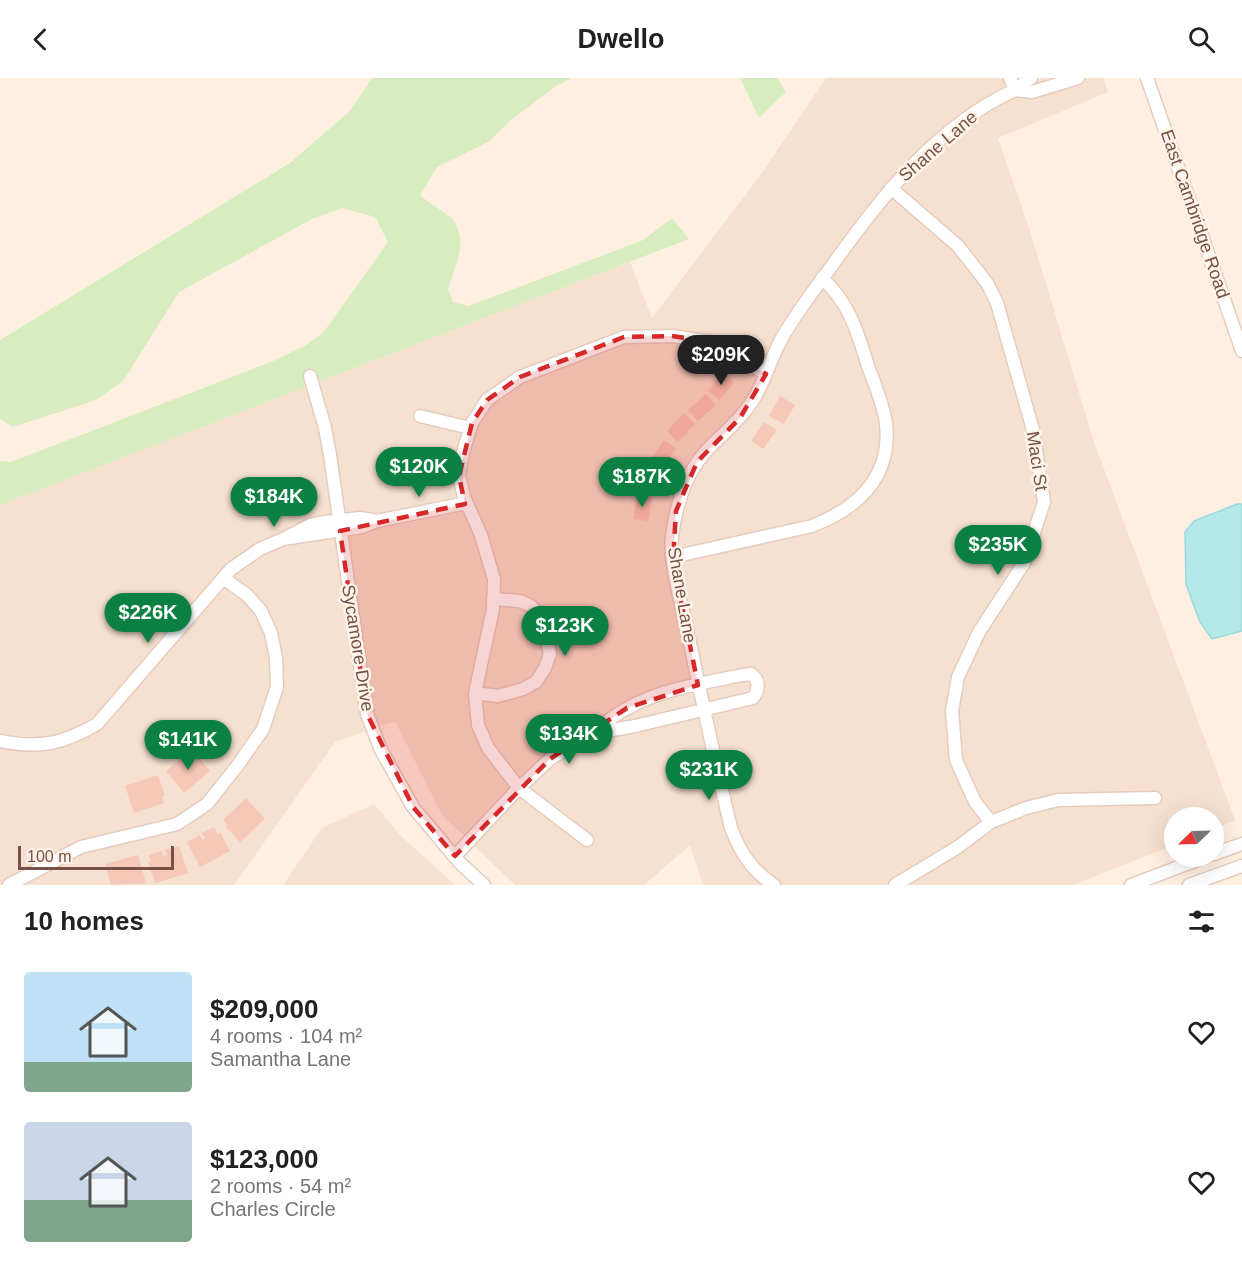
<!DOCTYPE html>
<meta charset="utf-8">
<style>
body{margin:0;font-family:Arial,sans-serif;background:#f6f6f6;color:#202124;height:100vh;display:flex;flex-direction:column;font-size:22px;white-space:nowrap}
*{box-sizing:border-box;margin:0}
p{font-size:20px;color:#757577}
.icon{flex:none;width:33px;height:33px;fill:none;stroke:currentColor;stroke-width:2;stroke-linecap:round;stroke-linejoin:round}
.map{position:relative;height:807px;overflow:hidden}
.details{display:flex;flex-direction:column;background:#fff;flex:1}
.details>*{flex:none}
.needle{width:39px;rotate:247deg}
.fabs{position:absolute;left:1164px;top:729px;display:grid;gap:12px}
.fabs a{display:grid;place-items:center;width:60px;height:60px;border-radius:50%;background:#fff;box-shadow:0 6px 24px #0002;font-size:30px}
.scale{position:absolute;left:18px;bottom:15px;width:156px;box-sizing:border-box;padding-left:6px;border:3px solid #775146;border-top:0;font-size:16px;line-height:21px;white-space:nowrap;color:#775146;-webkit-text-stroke:4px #fff4e9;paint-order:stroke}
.price{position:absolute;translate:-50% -51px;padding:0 14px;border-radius:21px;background:#0b8043;color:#fff;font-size:20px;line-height:39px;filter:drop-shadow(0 2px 3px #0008)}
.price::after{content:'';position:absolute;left:50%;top:36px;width:18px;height:14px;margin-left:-9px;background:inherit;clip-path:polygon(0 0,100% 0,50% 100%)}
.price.on{background:#222;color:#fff}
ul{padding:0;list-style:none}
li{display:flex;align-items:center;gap:18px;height:150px;padding:0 24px}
li span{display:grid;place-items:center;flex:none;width:168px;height:120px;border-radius:6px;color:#555}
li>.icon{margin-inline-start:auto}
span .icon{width:72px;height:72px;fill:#fffc;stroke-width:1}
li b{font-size:26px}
h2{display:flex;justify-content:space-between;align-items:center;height:72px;padding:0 24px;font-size:26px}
header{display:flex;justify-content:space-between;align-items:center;height:78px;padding:0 24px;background:#fff;font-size:27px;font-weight:700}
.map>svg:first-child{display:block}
.residential{fill:#f6e0cf}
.green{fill:#d7edbf}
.water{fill:#b5e8e9;stroke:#9adadc;stroke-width:1.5}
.building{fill:#f6c8b7}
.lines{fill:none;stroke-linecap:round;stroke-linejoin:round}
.minor-casing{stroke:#e5ccbf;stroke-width:15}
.minor{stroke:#fff;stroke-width:12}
.marked{fill:#d62828;fill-opacity:0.2;stroke:#d62828;stroke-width:4.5;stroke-dasharray:12 8;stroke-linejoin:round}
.labels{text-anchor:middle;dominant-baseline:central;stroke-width:5;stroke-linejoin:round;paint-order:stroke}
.street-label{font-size:18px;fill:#775146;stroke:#fff4e9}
</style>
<header><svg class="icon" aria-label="back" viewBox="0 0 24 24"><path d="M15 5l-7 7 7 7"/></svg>Dwello<svg class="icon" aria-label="search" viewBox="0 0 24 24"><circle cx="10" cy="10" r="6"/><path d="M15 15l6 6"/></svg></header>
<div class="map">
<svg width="1242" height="807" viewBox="0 0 1242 807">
<rect width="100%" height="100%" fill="#feefe1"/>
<path class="residential" d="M 826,0 L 1103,0 L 1108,14 L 998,60 L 1029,150 L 1094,364 L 1235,742 L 1214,751 L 1214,740 L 1174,740 L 1174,767 L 1073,807 L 703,807 L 690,767 L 644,807 L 515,807 L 442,737 L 395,643 L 335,664 L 234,807 L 0,807 L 0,427 L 630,184 L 652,240 L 762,95 Z
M 374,726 L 401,758 L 455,807 L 283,807 L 322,750 Z"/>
<path class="green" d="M 372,0 L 572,0 L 556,8 L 511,42 L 488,64 L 437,89 L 420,117 C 427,124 451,138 454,143 C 468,163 455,190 448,211 L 453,224 L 469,228 L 643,162 L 672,140 L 689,161 L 0,427 L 0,383 L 11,384 L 271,284 L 305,268 L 323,255 L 388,164 L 375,139 L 342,130 L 312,141 L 179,214 L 123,303 L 96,322 L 13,349 L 0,341 L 0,262 L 290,85 L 350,33 Z
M 740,0 L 777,0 L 786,14 L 759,40 Z"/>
<path class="water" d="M 1237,426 L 1242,426 L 1242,553 L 1212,561 L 1200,544 L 1186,506 L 1185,454 L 1194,443 Z"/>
<path class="building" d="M 722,294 L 734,304 L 720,322 L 708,313 Z
M 706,316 L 716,327 L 698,343 L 688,332 Z
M 780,318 L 795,327 L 784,346 L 769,338 Z
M 684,335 L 695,346 L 678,364 L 667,353 Z
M 764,344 L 777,352 L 763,371 L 751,363 Z
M 664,362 L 676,370 L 662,390 L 651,381 Z
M 647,389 L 663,395 L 654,417 L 639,411 Z
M 637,417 L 652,419 L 648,443 L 633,441 Z
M 192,671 L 210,693 L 184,715 L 166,693 Z
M 158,697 L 165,718 L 162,719 L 164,725 L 134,735 L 125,708 Z
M 246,720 L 265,741 L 240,764 L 226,749 L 228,748 L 223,742 Z
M 214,749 L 218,756 L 220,754 L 230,773 L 200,789 L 187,764 L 200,757 L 202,762 L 205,760 L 202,755 Z
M 179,768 L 188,795 L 155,805 L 148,784 L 151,784 L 149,777 L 162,773 L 163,778 L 167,777 L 165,772 Z
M 138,777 L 146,805 L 111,807 L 105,786 Z"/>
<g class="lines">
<defs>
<path id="minor" d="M 1031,0 L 1015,12 L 1032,14 L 1078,0
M 1147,0 L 1242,273
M 891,110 L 958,168 L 987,205 L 997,225 L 1033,352 L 1044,424 L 1024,485 L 979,554 L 958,599 L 952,633 L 956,682 L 975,724 L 991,744
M 310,298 L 325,350 L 330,377 L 367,636 L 381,672 L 413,729 L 459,784 L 484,807
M 420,338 L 470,350
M 360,440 L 377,443 L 362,449 L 283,461 L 310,447 L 325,444 Z
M 377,443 L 466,425
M 673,479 L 812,448 C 858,430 892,399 886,345 C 883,326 875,307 868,288 C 857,253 850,226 822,200
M 475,615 L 498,618 L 523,611 L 536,604 L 545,590 L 550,576 L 542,540 L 531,528 L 520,523 L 493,521
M 0,663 C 39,671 63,666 97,646 L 231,491 L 260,471 L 283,461
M 587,762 L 519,710 L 488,670 L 478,647 L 475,615 L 493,531 L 494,501 L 481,457 L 464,419 L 459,398 L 463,374 L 472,345 L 487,322 L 520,299 L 624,259 L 672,258 L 712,264 L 766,296
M 1214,776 L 1242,766
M 455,778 L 514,715 L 550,681 L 589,657 L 590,656 L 635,648 L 753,620 C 759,612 760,602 751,596 L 742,597 C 704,605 662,611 628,630 C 614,637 601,648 589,657
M 9,807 L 81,769 L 177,746 L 207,726 L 238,687 L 263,651 L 277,609 L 276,580 L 271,555 L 261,533 L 247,517 L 223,500
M 774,807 C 752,793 740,774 731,750 C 715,684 701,618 687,551 C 681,522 669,488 672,458 C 676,427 686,394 708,371 C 723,356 739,343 751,325 C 765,305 770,281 782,260 C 796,235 814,212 831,189 C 880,120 936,48 1015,12 L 1010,0
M 895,807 L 958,769 L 991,744 L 1026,730 L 1058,722 L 1155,720
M 1131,807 L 1208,778
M 1189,807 L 1242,788"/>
</defs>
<use href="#minor" class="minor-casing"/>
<use href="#minor" class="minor"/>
</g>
<path class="marked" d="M 672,258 L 712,264 L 766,296 L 740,340 L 697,384 L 676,433 L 673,483 L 698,607 L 627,630 L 550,681 L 455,778 L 413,729 L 367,636 L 340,453 L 465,426 L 459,398 L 472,345 L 487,322 L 520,299 L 624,259 Z"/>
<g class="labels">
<g class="street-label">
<text transform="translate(938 68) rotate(-41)">Shane Lane</text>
<text transform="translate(1195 136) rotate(71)">East Cambridge Road</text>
<text transform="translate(1037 383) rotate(81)">Maci St</text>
<text transform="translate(682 517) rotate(80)">Shane Lane</text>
<text transform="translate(358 570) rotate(81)">Sycamore Drive</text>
</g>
</g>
</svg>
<div class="fabs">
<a><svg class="needle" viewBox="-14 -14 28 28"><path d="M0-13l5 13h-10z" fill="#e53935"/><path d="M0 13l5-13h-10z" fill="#757577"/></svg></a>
</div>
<div class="scale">100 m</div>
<b class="price on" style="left:721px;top:308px">$209K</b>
<b class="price" style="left:419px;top:420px">$120K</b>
<b class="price" style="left:642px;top:430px">$187K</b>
<b class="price" style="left:274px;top:450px">$184K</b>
<b class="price" style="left:998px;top:498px">$235K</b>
<b class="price" style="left:148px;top:566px">$226K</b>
<b class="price" style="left:565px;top:579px">$123K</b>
<b class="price" style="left:569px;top:687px">$134K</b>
<b class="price" style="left:188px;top:693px">$141K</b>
<b class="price" style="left:709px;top:723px">$231K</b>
</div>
<section class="details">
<h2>10 homes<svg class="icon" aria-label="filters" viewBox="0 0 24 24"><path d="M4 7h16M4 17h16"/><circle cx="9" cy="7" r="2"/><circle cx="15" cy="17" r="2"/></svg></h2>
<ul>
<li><span style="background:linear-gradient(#bfe0f5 75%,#7fa58c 0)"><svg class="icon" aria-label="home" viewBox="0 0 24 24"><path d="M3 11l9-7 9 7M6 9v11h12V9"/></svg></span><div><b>$209,000</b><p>4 rooms · 104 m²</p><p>Samantha Lane</p></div><svg class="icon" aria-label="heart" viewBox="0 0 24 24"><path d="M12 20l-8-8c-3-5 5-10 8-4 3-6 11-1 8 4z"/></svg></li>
<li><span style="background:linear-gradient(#c9d6e8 65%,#7fa58c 0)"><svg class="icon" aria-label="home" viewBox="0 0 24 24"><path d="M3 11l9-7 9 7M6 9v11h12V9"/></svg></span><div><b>$123,000</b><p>2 rooms · 54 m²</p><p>Charles Circle</p></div><svg class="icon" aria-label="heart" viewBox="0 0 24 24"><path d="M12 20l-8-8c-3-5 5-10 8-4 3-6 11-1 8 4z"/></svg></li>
</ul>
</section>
